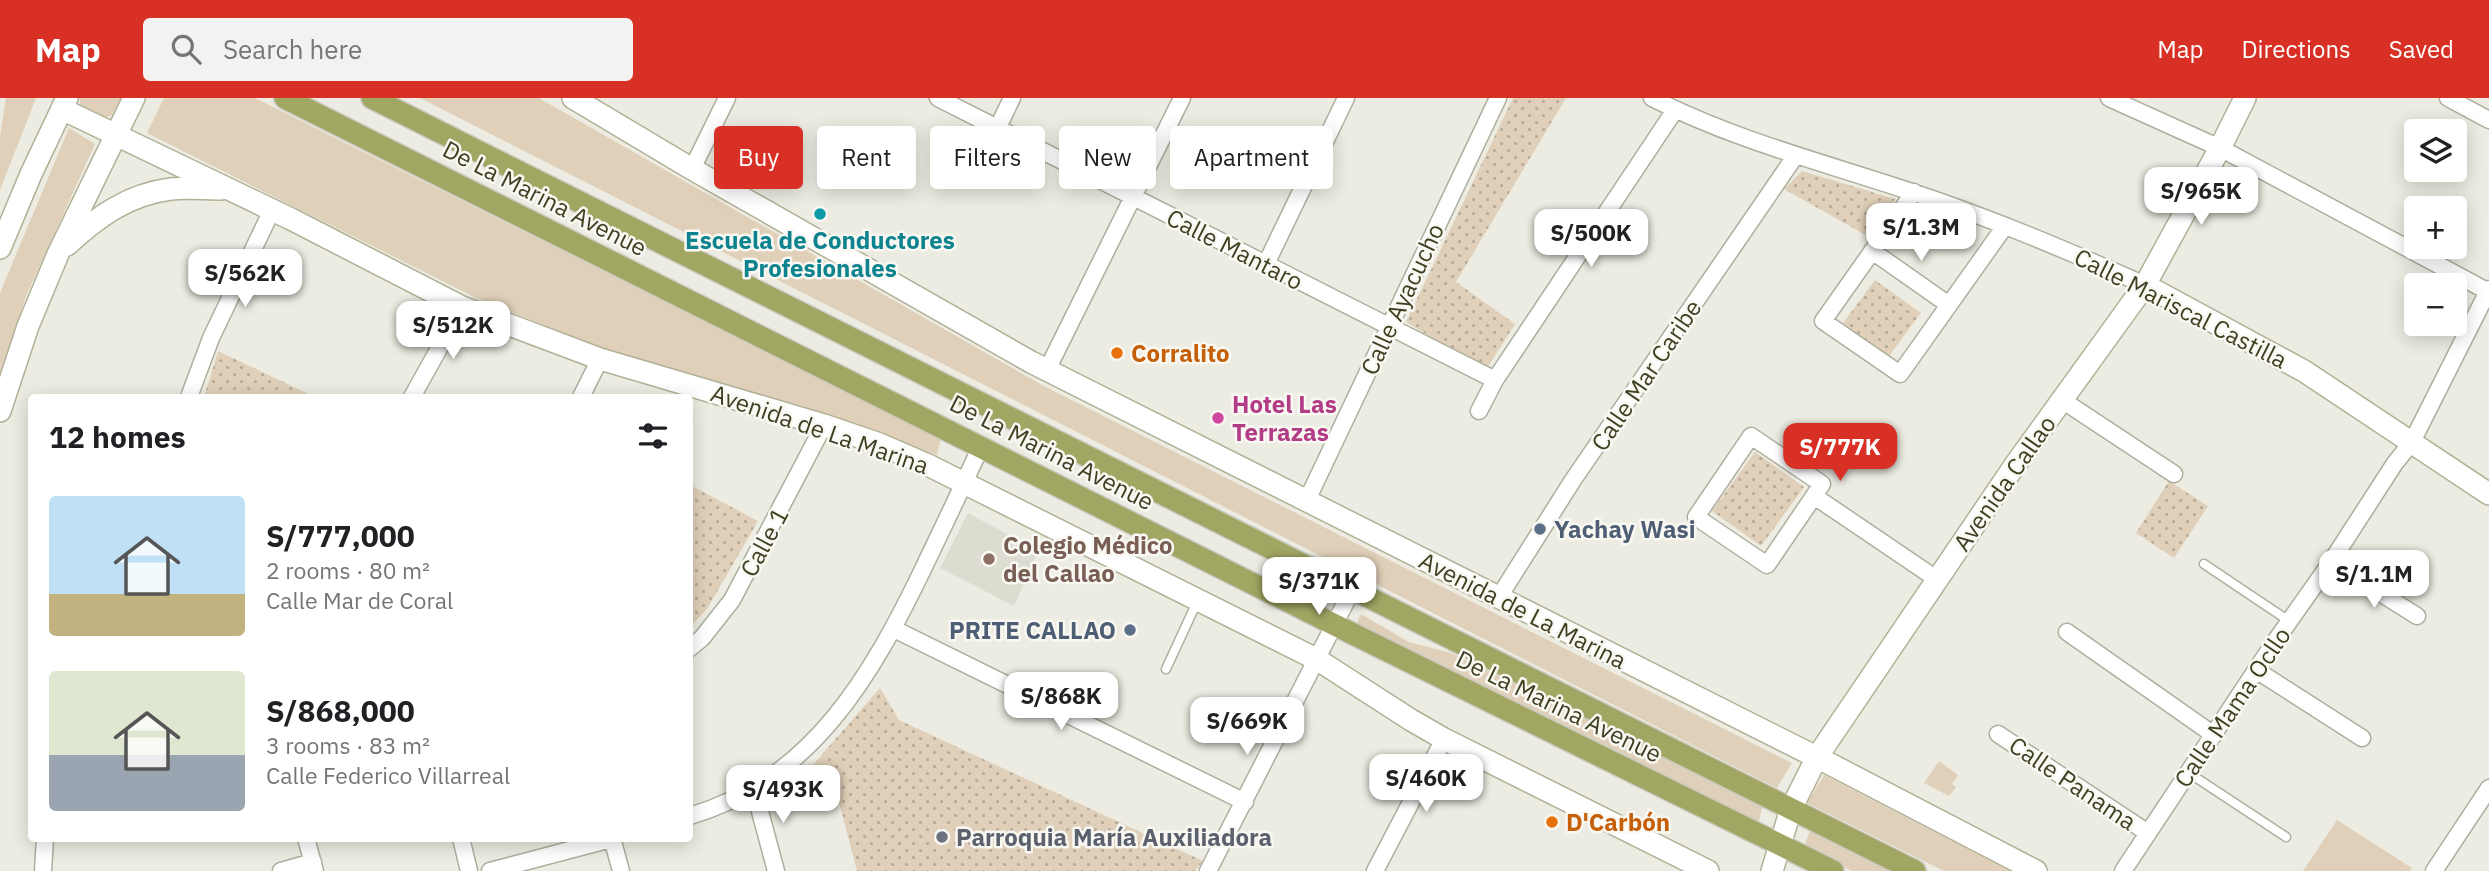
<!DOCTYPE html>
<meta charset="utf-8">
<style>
body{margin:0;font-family:"IBM Plex Sans",sans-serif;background:#f2f2f2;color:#202124;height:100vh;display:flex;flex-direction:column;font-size:26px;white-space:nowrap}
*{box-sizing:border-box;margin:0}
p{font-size:23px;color:#757577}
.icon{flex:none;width:38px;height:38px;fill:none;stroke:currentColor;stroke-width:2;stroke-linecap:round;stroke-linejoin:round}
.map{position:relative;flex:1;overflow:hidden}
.panel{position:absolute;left:28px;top:296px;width:665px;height:448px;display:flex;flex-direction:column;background:#fff;border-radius:7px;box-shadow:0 4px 18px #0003}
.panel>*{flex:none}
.guide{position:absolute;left:714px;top:28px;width:665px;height:63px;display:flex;gap:14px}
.tools{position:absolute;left:2404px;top:21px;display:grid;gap:14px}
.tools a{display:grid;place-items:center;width:63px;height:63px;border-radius:7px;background:#fff;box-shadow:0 4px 18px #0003;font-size:35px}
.price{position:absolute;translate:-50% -60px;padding:0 16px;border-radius:14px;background:#fff;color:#222;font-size:23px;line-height:46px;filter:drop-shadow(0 2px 4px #0008)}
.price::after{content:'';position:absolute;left:50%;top:42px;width:21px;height:16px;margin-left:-10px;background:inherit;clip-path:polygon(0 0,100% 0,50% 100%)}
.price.current{background:#d93025;color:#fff}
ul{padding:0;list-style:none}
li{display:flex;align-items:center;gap:21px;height:175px;padding:0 21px}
li span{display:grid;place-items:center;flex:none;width:196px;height:140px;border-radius:7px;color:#555}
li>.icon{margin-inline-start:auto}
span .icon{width:84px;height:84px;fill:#fffc;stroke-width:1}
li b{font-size:30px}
h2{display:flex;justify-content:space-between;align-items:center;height:84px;padding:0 21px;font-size:30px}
.pill{padding:0 24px;border-radius:7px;background:#fff;box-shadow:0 4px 18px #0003;font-size:24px;line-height:63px}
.pill.current{background:#d93025;color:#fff}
header{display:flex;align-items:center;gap:42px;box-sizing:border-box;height:98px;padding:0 35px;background:#d93025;color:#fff}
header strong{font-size:33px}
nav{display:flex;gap:38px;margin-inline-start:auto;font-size:24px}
.search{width:490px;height:63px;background:#f2f2f2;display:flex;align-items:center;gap:18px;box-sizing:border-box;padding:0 24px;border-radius:7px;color:#757577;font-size:26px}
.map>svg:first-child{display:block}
.built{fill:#dddcd0}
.grass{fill:#e0d0b9}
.park{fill:url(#park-dots)}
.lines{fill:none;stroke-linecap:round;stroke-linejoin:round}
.lane-casing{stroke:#aeae9d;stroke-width:11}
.street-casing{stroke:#aeae9d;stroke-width:19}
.secondary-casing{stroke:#b1b197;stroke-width:24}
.primary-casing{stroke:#c9cac1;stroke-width:24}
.lane{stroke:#fff;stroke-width:8}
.street{stroke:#fff;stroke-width:16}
.secondary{stroke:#fff;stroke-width:21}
.primary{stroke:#a1a663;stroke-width:21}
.culture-dot{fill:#0f9aa8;stroke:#f9f8f3;stroke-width:2.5}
.food-dot{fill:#e8710a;stroke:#f9f8f3;stroke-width:2.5}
.hotel-dot{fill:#d1479c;stroke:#f9f8f3;stroke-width:2.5}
.service-dot{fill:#5c6f8a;stroke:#f9f8f3;stroke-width:2.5}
.education-dot{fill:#8d6e63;stroke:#f9f8f3;stroke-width:2.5}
.worship-dot{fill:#6b7280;stroke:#f9f8f3;stroke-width:2.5}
.labels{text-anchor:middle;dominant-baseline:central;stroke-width:5;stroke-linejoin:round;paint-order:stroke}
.street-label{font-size:24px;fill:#3e4021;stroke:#f9f8f3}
.culture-label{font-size:24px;font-weight:bold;fill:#0d838f;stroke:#f9f8f3}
.food-label{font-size:24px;font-weight:bold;fill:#c56008;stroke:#f9f8f3;text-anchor:start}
.hotel-label{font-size:24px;font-weight:bold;fill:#b23c85;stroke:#f9f8f3;text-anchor:start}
.service-label{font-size:24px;font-weight:bold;fill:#4e5e75;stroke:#f9f8f3;text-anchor:start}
.education-label{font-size:24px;font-weight:bold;fill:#785e54;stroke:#f9f8f3;text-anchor:start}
.worship-label{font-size:24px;font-weight:bold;fill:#5b616d;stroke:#f9f8f3;text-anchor:start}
</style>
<header>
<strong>Map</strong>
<div class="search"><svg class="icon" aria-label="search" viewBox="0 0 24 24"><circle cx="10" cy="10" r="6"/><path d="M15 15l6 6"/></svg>Search here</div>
<nav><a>Map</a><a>Directions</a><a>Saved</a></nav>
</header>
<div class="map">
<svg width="2489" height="773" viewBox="0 0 2489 773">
<defs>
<pattern id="park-dots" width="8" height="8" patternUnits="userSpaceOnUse" patternTransform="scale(1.75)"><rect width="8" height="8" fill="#e0d0b9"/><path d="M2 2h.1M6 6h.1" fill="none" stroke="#b7aa96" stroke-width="1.8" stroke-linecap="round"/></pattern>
</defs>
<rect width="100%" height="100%" fill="#edece2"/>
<path class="built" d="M 968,415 L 1038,453 L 1014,508 L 940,470 Z"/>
<path class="grass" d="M 6,0 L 36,0 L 0,92 L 0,38 Z
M 79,0 L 121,0 L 112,17 L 106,19 L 81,8 Z
M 164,0 L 255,0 L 941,340 L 937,357 L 602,250 L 476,200 L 147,35 Z
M 420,0 L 539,0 L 1042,287 L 1792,665 L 1777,690 Z
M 69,30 L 95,46 L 26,198 L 0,278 L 0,195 Z
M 1361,516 L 1409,544 L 1451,555 L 1763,706 L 1758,726 L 1356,527 Z
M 1939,663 L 1958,677 L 1952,686 L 1956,689 L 1949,698 L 1924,685 Z
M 1824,677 L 2010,773 L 1944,773 L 1807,705 Z
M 2337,722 L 2412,770 L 2410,773 L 2303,773 Z
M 1811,730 L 1897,773 L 1852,773 L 1804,749 Z"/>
<path class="park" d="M 1513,0 L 1566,0 L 1456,184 L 1515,226 L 1486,272 L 1406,224 Z
M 1802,73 L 1895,101 L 1871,140 L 1784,91 Z
M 1875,182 L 1921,215 L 1889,258 L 1843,225 Z
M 218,253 L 315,299 L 204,299 Z
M 1755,354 L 1804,389 L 1761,448 L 1712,413 Z
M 2169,383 L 2208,408 L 2174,460 L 2136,435 Z
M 690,387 L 758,423 L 707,511 L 690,529 Z
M 880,590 L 899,622 L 1203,763 L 1195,773 L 857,773 L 839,704 L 812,668 Z"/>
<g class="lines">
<defs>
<path id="lane" d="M 2204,466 L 2289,523
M 1166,571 L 1197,504
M 2189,675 L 2286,739"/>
<path id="street" d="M 938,0 L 1495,282
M 1652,0 C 1734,42 1825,65 1912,94 C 1991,120 2068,153 2145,187
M 2109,0 L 2220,50 L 2489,194
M 2448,0 L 2489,22
M 998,29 L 1012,0
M 692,71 L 727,0
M 1914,94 L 1823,223 L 1900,276 L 2005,128
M 1872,153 L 1949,207
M 1266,166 L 1346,0
M 1047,272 L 1182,0
M 189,299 L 211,240 L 272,112
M 412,299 L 462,209
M 581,299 L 600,261
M 2062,302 L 2174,376
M 1479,313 L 1495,282 L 1675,12
M 1814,398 L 1767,467 L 1696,419 L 1751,338 L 1822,386 L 1814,398 L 1938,482
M 1307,402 L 1498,0
M 2331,464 L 2417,518
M 1499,499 L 1573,382 L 1796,57
M 894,531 L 1245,704
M 2067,534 L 2214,637
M 690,550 L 702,540 L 732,502 L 824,327
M 2256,572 L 2362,640
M 1998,636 L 2148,735
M 754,691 L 776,773
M 690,718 C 812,682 872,577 924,469 C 943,429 963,388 981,348
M 306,740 L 315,773
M 461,740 L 469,773
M 612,740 L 621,773
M 43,773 L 45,740
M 281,773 L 313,764
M 490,773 L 615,740
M 1208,773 L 1352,492
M 1375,773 L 1444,641
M 2123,773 L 2274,545 L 2331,464 L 2395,365 L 2412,344 L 2489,191
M 2434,773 L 2489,690"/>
<path id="secondary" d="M 573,0 L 692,71 L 1031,264 L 1834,668 L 2036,773
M 62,11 L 291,121 L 462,209 L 600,261 L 824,327 L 877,345 L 930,368 L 1318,562 L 1411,622 L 1444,641 L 1708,773
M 67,147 C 97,119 129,96 171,91 C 187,89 205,91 221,91
M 0,150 L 31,76 L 67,0
M 2145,187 L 2304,273 L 2489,396
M 0,313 L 28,228 L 58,156 L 134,0
M 1772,773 L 1791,711 L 1817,659 L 2015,367 L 2145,187 L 2220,50 L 2245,0"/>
<path id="primary" d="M 285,0 L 1335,527 L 1833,773
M 372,0 L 1915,773"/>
</defs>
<use href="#lane" class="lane-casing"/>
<use href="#street" class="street-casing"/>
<use href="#secondary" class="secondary-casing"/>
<use href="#primary" class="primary-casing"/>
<use href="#lane" class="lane"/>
<use href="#street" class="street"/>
<use href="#secondary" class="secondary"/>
<use href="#primary" class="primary"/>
</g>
<circle class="culture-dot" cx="820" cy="116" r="7"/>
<g class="food-dot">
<circle cx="1117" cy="255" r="7"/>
<circle cx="1552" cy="724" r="7"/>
</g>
<circle class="hotel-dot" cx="1218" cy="320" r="7"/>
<g class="service-dot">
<circle cx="1540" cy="431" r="7"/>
<circle cx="1130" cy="532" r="7"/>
</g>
<circle class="education-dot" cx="989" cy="461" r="7"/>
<circle class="worship-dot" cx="942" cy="739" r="7"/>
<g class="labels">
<g class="street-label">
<text transform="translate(545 100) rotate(27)">De La Marina Avenue</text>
<text transform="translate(1235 151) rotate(27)">Calle Mantaro</text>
<text transform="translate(1402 201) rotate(-65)">Calle Ayacucho</text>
<text transform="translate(2181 210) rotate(27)">Calle Mariscal Castilla</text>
<text transform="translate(1646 277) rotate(-56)">Calle Mar Caribe</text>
<text transform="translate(820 331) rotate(19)">Avenida de La Marina</text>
<text transform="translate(1052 354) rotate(27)">De La Marina Avenue</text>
<text transform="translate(2004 385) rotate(-55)">Avenida Callao</text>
<text transform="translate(764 444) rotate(-62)">Calle 1</text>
<text transform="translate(1523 512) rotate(27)">Avenida de La Marina</text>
<text transform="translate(1559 608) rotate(26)">De La Marina Avenue</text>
<text transform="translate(2232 609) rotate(-56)">Calle Mama Ocllo</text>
<text transform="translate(2073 685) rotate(34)">Calle Panama</text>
</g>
<g class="culture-label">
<text x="820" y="142">Escuela de Conductores<tspan x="820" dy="28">Profesionales</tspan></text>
</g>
<g class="food-label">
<text x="1131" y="255">Corralito</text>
<text x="1566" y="724">D'Carbón</text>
</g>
<g class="hotel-label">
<text x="1232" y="306">Hotel Las<tspan x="1232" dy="28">Terrazas</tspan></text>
</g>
<g class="service-label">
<text x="1554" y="431">Yachay Wasi</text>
<text x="1116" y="532" text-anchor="end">PRITE CALLAO</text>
</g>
<g class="education-label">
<text x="1003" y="447">Colegio Médico<tspan x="1003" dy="28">del Callao</tspan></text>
</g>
<g class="worship-label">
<text x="956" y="739">Parroquia María Auxiliadora</text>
</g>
</g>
</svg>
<div class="tools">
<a><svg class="icon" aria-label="layers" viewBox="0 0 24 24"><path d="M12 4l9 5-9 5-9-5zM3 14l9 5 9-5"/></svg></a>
<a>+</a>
<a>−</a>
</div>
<b class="price" style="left:2201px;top:129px">S/965K</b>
<b class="price" style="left:1921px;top:165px">S/1.3M</b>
<b class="price" style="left:1591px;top:171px">S/500K</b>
<b class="price" style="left:245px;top:211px">S/562K</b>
<b class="price" style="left:453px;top:263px">S/512K</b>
<b class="price current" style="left:1840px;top:385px">S/777K</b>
<b class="price" style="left:2374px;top:512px">S/1.1M</b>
<b class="price" style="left:1319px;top:519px">S/371K</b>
<b class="price" style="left:1061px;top:634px">S/868K</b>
<b class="price" style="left:1247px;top:659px">S/669K</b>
<b class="price" style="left:1426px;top:716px">S/460K</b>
<b class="price" style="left:783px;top:727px">S/493K</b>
<div class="guide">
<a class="pill current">Buy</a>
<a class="pill">Rent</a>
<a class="pill">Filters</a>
<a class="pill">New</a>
<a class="pill">Apartment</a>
</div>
<section class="panel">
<h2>12 homes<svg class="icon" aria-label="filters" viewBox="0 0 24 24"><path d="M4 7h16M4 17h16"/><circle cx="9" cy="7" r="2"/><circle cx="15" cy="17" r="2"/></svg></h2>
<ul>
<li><span style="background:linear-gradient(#bfe0f5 70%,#c2b280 0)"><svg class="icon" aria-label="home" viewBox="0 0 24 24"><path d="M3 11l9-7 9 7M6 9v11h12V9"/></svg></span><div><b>S/777,000</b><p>2 rooms · 80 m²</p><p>Calle Mar de Coral</p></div></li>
<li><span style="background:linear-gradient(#dfe7d0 60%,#9aa5b1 0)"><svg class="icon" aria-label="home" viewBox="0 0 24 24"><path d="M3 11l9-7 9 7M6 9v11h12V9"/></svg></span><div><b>S/868,000</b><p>3 rooms · 83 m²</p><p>Calle Federico Villarreal</p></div></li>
</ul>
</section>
</div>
